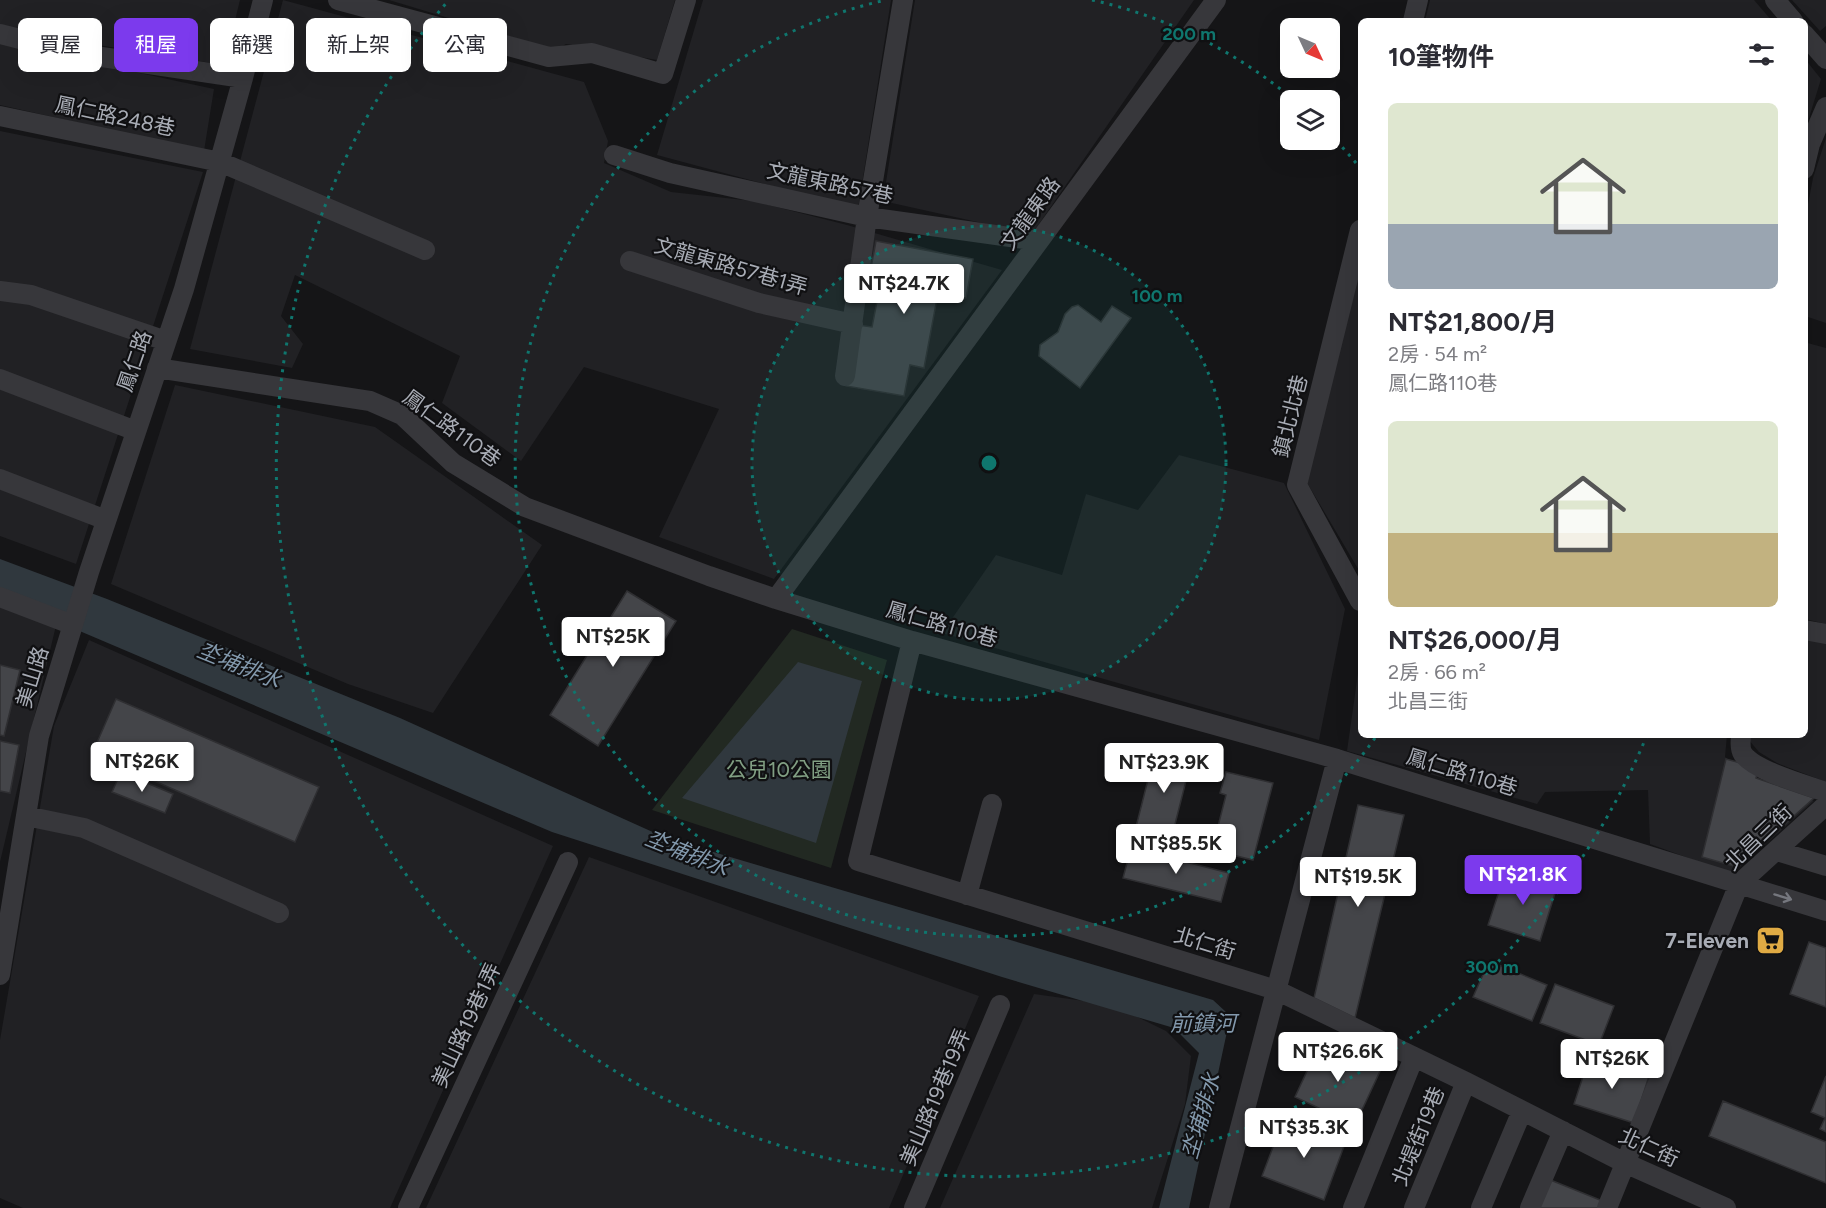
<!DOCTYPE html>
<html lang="zh-TW">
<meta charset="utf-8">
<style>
body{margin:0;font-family:Figtree,"Noto Sans TC",sans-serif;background:#f7f7f7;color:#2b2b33;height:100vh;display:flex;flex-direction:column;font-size:22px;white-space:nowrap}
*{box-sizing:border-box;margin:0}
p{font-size:20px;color:#7c7c81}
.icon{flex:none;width:33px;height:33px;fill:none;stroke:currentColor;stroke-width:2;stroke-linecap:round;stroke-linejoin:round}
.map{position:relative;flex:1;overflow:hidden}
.side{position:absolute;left:1358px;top:18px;width:450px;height:720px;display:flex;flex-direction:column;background:#fff;border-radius:9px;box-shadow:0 6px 24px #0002}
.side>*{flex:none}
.hud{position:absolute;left:18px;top:18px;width:570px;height:54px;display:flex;gap:12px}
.needle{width:39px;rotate:134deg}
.controls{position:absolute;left:1280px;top:18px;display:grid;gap:12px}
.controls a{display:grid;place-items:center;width:60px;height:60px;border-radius:9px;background:#fff;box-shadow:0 6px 24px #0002;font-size:30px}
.price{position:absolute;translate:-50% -51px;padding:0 14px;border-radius:6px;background:#fff;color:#222;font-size:20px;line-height:39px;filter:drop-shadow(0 2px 3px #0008)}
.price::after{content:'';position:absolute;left:50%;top:36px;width:18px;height:14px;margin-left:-9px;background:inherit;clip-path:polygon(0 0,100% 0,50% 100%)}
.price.selected{background:#7c3aed;color:#fff}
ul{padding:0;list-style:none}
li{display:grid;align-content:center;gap:12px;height:318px;padding:0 30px}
li span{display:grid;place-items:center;height:186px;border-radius:9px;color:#555}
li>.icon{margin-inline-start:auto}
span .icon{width:108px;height:108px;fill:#fffc;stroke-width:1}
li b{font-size:26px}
h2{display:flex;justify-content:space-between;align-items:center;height:72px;padding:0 30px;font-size:26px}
.pill{padding:0 21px;border-radius:9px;background:#fff;box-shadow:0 6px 24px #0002;font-size:21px;line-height:54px}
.pill.selected{background:#7c3aed;color:#fff}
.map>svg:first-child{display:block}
.built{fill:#212124}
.green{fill:#222922}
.water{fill:#30383e}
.building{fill:#444549;stroke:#2f2f32;stroke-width:1.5}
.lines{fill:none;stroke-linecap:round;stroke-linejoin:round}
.minor{stroke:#37373b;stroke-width:20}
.oneway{stroke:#75777e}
.ring{fill:none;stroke:#0f766e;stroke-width:3;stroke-dasharray:3 6}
.labels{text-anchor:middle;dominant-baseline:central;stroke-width:4.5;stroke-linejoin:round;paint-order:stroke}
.street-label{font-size:21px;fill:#a8acb5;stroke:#101012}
.park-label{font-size:21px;fill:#819f83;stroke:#101012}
.poi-label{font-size:21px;font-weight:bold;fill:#a8acb5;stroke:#101012;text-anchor:end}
.water-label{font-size:22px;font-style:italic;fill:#8399ad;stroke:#101012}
.centre{fill:#0f766e;stroke:#101012;stroke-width:3}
.ring-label{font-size:18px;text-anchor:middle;font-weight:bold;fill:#0f766e;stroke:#101012;stroke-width:4.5;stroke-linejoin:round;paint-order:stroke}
</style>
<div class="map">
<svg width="1826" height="1208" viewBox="0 0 1826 1208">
<rect width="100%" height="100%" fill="#151517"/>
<path class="built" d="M 0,0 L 240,0 L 224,65 L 22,33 L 0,25 Z
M 283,0 L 584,82 L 608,141 L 604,163 L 671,192 L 753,201 L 847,225 L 1002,270 L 774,579 L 659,537 L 719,409 L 584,367 L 521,461 L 442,403 L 460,356 L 295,275 L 281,316 L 303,344 L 292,368 L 190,349 Z
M 389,0 L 675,0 L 657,60 L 566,44 L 555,50 Z
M 703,0 L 891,0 L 858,209 L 657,155 Z
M 915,0 L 1194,0 L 1032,234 L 883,201 Z
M 1430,0 L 1754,0 L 1772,21 L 1425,21 Z
M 1792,0 L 1826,0 L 1826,26 L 1820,31 Z
M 0,43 L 214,89 L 204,151 L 0,105 Z
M 1805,59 L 1821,79 L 1805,131 Z
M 0,131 L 203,172 L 76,564 L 0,536 Z
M 1826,138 L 1826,323 L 1805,316 L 1804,225 L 1813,178 Z
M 1360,270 L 1360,572 L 1306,481 Z
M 1804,342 L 1826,348 L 1826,624 L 1805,619 Z
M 175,385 L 375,427 L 542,545 L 433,713 L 348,684 L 111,584 Z
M 1179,455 L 1284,483 L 1345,609 L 1319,740 L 942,633 L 996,555 L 1062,575 L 1086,494 L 1138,510 Z
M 0,597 L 58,617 L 0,862 Z
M 1805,636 L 1826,641 L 1826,782 L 1777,763 L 1759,752 L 1748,739 L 1748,735 L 1804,735 Z
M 89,640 L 553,846 L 390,1208 L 23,1208 L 0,1198 L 0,1040 L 54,726 Z
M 1360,659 L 1360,735 L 1727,735 L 1725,757 L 1745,775 L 1814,801 L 1732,874 L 1650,844 L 1648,790 L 1545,792 L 1537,804 L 1347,751 Z
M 589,857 L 979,996 L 889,1208 L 426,1208 Z
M 1034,994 L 1113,1005 L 1166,1031 L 1191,1056 L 1185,1104 L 1152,1208 L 940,1208 Z"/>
<path class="green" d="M 792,629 L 887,660 L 831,868 L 652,810 Z"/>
<path class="water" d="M 0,559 L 107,599 L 400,718 L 666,838 L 1213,1000 L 1226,1012 L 1228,1027 L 1189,1208 L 1159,1208 L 1199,1053 L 1174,1028 L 1002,977 L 552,832 L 42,615 L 0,599 Z
M 798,662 L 862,681 L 816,843 L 682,798 Z"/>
<path class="building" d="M 876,241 L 973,259 L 966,298 L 938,293 L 924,368 L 910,365 L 904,396 L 846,386 L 858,325 L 872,327 L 883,271 L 871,268 Z
M 1078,305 L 1101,322 L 1112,306 L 1131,318 L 1080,388 L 1039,356 L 1040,345 L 1058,332 L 1065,314 L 1072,307 Z
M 627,591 L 676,621 L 598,746 L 550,715 Z
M 0,665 L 20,670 L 4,736 L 0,735 Z
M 116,699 L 319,787 L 295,842 L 92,754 Z
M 0,741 L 19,745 L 10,793 L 0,791 Z
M 1155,752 L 1191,761 L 1172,836 L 1136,827 Z
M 1726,759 L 1759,768 L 1756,778 L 1814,798 L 1737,867 L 1702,857 Z
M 121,772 L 173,794 L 165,813 L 112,792 Z
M 1226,772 L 1273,783 L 1253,860 L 1212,850 L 1226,795 L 1220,793 Z
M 1358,805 L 1404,815 L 1355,1018 L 1314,998 Z
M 1131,848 L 1229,873 L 1221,902 L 1123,878 Z
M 1506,870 L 1557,887 L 1540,941 L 1488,925 Z
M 1809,942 L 1826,948 L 1826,1007 L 1790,994 Z
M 1489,961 L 1547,985 L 1532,1021 L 1473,997 Z
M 1555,984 L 1614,1006 L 1599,1045 L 1540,1023 Z
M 1321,1041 L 1381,1069 L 1355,1125 L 1295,1097 Z
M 1589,1058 L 1649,1076 L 1634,1123 L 1574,1104 Z
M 1826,1076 L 1826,1132 L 1820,1129 L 1825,1118 L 1811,1112 Z
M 1723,1101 L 1826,1142 L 1826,1183 L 1709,1136 Z
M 1284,1118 L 1346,1141 L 1324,1200 L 1262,1176 Z
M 1548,1179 L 1605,1202 L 1603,1208 L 1536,1208 Z"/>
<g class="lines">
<path class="minor" d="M 338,0 L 549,57 L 592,53 L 663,74 L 686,0
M 1775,0 L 1793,21
M 1413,21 L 1418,0
M 0,34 L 75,53 L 243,78
M 1804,34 L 1826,59
M 0,116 L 220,162 L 425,250
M 614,155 L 670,173 L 867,217 L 1039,241
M 1804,169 L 1810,144 L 1826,107
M 630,261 L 759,303 L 853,324
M 0,291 L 31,295 L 166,341
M 157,368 L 370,401 L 402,415 L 453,463 L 525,507 L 709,576 L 776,599 L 912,641 L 1337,759 L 1826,911
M 845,376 L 867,217 L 903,0
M 0,379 L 136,431
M 0,479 L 106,520
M 0,597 L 73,625
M 776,599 L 1216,0
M 1360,601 L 1297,485 L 1360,230
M 1804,630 L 1826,634
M 912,641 L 858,861 L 1276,990 L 1466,1082 L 1625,1163 L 1726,1208
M 1741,735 C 1741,741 1739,748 1743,754 C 1755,771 1806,785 1826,792
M 26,816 L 84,828 L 279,913
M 1777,851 L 1826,866
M 967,895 L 992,804
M 0,975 L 39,736 L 89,572 L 184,289 L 243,78 L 263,0
M 408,1208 L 568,862
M 914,1208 L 1000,1005
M 1219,1208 L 1337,759
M 1353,1208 L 1414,1057
M 1414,1208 L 1466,1082
M 1481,1208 L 1522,1111
M 1530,1208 L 1563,1131
M 1607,1208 L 1739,884 L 1826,805"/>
</g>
<defs><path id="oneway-shaft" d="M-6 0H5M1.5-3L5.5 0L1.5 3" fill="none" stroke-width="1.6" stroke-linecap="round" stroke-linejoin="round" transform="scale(1.5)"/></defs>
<use class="oneway" href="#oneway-shaft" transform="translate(1783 897) rotate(17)"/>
<circle cx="989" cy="463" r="237" fill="#0f766e" fill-opacity=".12"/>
<g class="ring">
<circle cx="989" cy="463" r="237"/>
<path d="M1375 738A474 474 0 1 1 886 0M1092 0A474 474 0 0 1 1294 100M1330 134A474 474 0 0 1 1360 168"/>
<path d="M1647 735A712 712 0 1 1 448 1"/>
</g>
<defs>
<symbol id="supermarket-square" viewBox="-11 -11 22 22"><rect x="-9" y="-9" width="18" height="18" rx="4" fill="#e0ab44" stroke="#101012"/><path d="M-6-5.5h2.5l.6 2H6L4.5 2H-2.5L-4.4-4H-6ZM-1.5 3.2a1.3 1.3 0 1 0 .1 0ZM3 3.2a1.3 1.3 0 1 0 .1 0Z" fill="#111"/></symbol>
</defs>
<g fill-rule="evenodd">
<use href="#supermarket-square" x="1754" y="924" width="33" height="33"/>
</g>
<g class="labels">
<g class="street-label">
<text transform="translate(115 116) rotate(12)">鳳仁路248巷</text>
<text transform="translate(830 183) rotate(12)">文龍東路57巷</text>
<text transform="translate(1030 213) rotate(-54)">文龍東路</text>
<text transform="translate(731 266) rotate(16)">文龍東路57巷1弄</text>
<text transform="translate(134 361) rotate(-71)">鳳仁路</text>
<text transform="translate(1290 416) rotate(-76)">鎮北北巷</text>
<text transform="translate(452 428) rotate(36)">鳳仁路110巷</text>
<text transform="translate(942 624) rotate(16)">鳳仁路110巷</text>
<text transform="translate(32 677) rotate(-73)">美山路</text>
<text transform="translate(1462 772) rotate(17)">鳳仁路110巷</text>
<text transform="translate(1758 837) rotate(-44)">北昌三街</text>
<text transform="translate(1205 943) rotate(17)">北仁街</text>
<text transform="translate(466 1025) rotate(-65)">美山路19巷1弄</text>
<text transform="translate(935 1097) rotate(-67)">美山路19巷19弄</text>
<text transform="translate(1418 1136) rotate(-68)">北堤街19巷</text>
<text transform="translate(1649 1147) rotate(25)">北仁街</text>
</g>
<g class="park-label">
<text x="779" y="769">公兒10公園</text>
</g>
<g class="poi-label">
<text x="1749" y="940">7-Eleven</text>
</g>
<g class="water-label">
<text transform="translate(239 665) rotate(22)">坔埔排水</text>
<text transform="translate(687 853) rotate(22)">坔埔排水</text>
<text x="1203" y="1023">前鎮河</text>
<text transform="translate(1201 1116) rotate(-74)">坔埔排水</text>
</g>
</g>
<circle cx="989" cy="463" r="9" class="centre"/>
<g class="ring-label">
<text x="1189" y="40">200 m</text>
<text x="1157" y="302">100 m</text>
<text x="1492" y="973">300 m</text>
</g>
</svg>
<div class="controls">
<a><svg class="needle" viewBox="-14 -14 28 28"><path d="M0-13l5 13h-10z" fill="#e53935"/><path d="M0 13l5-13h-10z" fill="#7c7c81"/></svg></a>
<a><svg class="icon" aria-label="layers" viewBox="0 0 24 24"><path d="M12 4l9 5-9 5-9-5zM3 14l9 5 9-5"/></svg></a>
</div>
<b class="price" style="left:904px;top:315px">NT$24.7K</b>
<b class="price" style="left:613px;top:668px">NT$25K</b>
<b class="price" style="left:142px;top:793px">NT$26K</b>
<b class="price" style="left:1164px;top:794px">NT$23.9K</b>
<b class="price" style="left:1176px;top:875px">NT$85.5K</b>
<b class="price selected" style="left:1523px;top:906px">NT$21.8K</b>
<b class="price" style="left:1358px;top:908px">NT$19.5K</b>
<b class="price" style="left:1338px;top:1083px">NT$26.6K</b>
<b class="price" style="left:1612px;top:1090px">NT$26K</b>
<b class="price" style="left:1304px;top:1159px">NT$35.3K</b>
<div class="hud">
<a class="pill">買屋</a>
<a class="pill selected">租屋</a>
<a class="pill">篩選</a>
<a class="pill">新上架</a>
<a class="pill">公寓</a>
</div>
<section class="side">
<h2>10筆物件<svg class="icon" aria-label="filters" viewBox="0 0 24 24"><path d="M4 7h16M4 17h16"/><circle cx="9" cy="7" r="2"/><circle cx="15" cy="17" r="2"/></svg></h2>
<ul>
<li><span style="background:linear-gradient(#dfe7d0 65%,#9aa5b1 0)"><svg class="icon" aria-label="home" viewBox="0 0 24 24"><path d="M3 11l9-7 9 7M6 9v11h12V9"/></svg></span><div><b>NT$21,800/月</b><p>2房 · 54 m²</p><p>鳳仁路110巷</p></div></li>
<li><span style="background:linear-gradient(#dfe7d0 60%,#c2b280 0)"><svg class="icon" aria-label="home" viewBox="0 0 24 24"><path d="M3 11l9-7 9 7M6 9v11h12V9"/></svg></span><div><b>NT$26,000/月</b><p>2房 · 66 m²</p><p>北昌三街</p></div></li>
</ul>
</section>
</div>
